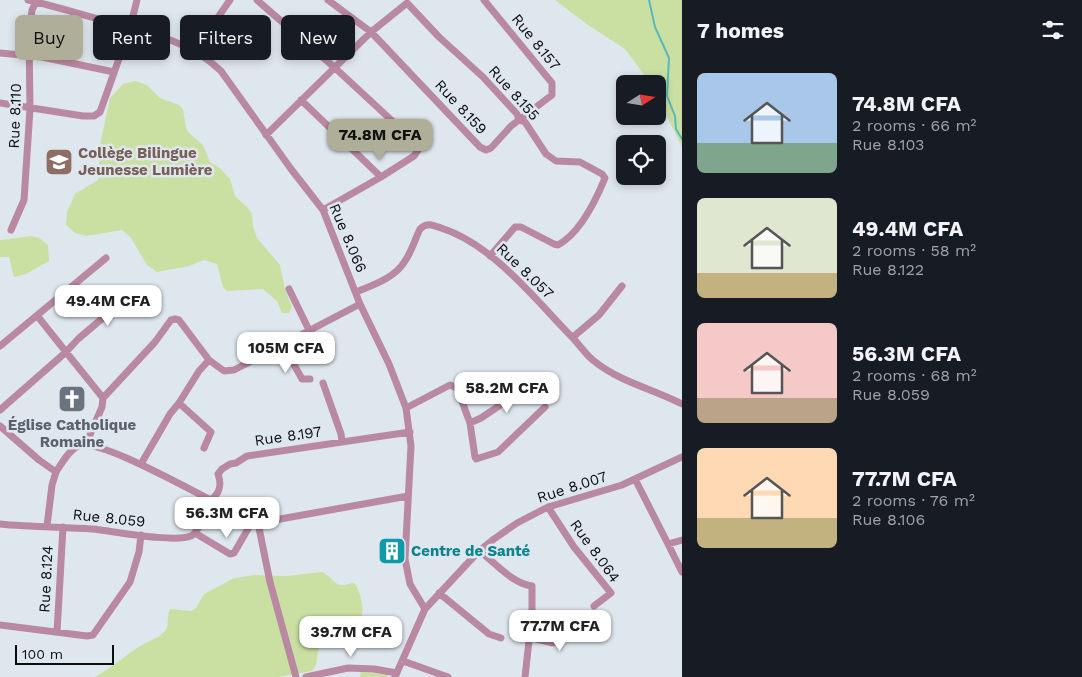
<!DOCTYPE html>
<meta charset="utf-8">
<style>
body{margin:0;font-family:"Work Sans",sans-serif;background:#20242c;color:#f1f3f6;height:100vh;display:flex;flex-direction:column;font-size:19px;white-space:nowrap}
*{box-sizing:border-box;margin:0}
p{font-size:16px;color:#9ea1a6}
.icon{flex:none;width:28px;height:28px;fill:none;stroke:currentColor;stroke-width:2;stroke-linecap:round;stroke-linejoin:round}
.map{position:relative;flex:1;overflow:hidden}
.details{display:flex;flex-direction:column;background:#171b24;width:400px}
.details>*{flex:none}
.top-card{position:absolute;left:15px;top:15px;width:475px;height:45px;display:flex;gap:10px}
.needle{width:32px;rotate:78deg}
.tools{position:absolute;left:616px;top:75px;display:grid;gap:10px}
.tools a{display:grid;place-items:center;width:50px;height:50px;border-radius:8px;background:#171b24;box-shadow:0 2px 8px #0003;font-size:25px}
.scale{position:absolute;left:15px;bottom:12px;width:99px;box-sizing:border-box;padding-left:5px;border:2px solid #0b0d10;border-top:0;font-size:14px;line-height:18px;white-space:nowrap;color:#0b0d10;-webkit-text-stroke:4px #dfe7ee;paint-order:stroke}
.price{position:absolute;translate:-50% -42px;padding:0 11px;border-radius:10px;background:#fff;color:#222;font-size:16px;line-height:32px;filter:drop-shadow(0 1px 2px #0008)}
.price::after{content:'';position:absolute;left:50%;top:30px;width:15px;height:11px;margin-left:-8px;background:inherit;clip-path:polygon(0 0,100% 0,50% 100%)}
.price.active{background:#aeae99;color:#111}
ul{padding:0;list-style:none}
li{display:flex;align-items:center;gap:15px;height:125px;padding:0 15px}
li span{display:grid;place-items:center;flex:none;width:140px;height:100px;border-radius:8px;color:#555}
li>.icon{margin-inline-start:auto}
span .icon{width:60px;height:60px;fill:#fffc;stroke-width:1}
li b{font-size:21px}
h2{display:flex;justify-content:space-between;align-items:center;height:60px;padding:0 15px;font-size:21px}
.pill{padding:0 18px;border-radius:8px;background:#171b24;box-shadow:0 2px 8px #0003;font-size:18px;line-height:45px}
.pill.active{background:#aeae99;color:#111}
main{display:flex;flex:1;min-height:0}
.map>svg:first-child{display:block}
.green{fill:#c9e0a2}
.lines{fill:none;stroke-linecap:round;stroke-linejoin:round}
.stream{stroke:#5ab8b8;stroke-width:2}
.street{stroke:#b989a1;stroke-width:7}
.labels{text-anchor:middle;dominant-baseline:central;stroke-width:5;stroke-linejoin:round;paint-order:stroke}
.street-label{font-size:15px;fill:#0b0d10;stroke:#dfe7ee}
.education-label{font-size:15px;font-weight:bold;fill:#785e54;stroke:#dfe7ee;text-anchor:start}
.worship-label{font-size:15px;font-weight:bold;fill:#5b616d;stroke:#dfe7ee}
.culture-label{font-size:15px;font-weight:bold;fill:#0d838f;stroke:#dfe7ee;text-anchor:start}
</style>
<main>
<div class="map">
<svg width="682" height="677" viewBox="0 0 682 677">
<rect width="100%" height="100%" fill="#dfe7ee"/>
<path class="green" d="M 555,0 L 682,0 L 682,147 L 658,98 L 658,84 L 651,84 L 625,49 L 588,25 Z
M 135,81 L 147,85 L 160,98 L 179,105 L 183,109 L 186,128 L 189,133 L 203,145 L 210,162 L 221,169 L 230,179 L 235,196 L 248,208 L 252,214 L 253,226 L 257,238 L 280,265 L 285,289 L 292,307 L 289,313 L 282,313 L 277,301 L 263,289 L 227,291 L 223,287 L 217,264 L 204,260 L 189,266 L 157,272 L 147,265 L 131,238 L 122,230 L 87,236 L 75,233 L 66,225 L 67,212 L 75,194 L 98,180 L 100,173 L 98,154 L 110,98 L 123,84 Z
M 32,236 L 39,238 L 48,245 L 49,261 L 26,274 L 14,277 L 9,257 L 0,257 L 0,240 Z
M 322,572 C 331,575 334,587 345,585 C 348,584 351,583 354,583 C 359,588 361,597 362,605 C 363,610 362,615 360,620 C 351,637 334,627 321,633 L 316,665 L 312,671 L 278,677 L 95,677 C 109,669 121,659 134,650 C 143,643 157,640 165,631 C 170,625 166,616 170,609 L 191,611 L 196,608 L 204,594 L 234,578 L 255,575 L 286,576 Z
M 361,672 L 388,674 L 387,677 L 360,677 Z"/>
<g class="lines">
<path class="stream" d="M 649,0 L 655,27 L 669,58 L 667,96 L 675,116 L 676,129 L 682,139"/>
<path class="street" d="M 28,0 C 54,6 80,14 106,21 C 147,33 189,40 221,71 L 291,169 L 323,210 L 360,304 L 389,364 L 406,408 L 411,446 L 405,559 L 410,584 L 425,609
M 257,0 L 334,67 L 416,143 L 418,150 L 414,156 L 381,177
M 328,0 L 371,32 L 480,147 L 486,150 L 491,148 L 511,126 L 552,95 L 552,83 L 484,0
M 195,50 L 230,0
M 0,53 L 42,57 L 114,72
M 301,100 L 381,177 L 323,210
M 0,103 L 83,116 L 94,116 L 100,112 L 130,28 L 137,0
M 266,135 L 371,32 L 407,3 L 439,37 L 483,77 L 517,114 L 519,120 L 525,122 L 546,154 L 556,161 L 580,162 L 602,174 L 605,178 C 596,200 580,233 558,245 L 554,244 L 521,227 L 515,227 L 490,256
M 11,230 L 24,200 L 30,109 L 29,36 L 32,10 L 37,0
M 289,289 L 309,330
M 356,292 C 373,285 395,278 405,261 C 412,251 415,239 420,229 C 427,222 433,225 441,228 C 492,244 534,298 571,336 C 579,344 585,354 594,361 C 620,382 653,389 682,404
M 35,317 L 39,318 L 66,352 L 78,339 L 137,289
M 573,337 L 599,315 L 622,286
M 287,341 L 292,361 L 302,379 L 310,379
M 0,346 L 106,258
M 323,383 L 341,434 L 342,442
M 103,398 L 155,342 L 171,320 L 175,319 L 179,320 L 209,360
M 179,403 L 211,432 L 204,448
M 406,408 L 450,385 L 457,388 L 470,423 L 475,457 L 476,459 L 498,452 L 545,407
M 0,410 L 66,352 L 103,398 L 102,407 L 86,444
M 470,423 L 481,418 L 532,384
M 0,426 L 39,460 L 56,472 C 62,463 69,450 78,446 C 97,437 190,490 211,500 C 220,493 222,485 218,474 L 222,469 L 230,464 L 236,463 L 247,456 L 410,432
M 141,464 L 170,414 L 179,403 L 199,371 L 209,360 L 224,371 L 234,370 L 360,304
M 635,479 L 668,544 L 682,540
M 548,507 L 574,547 L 611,593 L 594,606
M 258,523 L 270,582 L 296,677
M 0,524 C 30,527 61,527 92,529 C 113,531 174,543 191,536 C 199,532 207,509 211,500 L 241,518 L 258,523 L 408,496
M 47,526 L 52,485 L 56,472
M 195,533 L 230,554 L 234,553 L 252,522
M 668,544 L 682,572
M 479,551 C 496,563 511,583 532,586 L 532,614 L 525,677
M 439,593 L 489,634 L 501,638
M 0,625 L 87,636 L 93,635 L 130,582 L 139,552 L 141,535
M 57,632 L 63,527
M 528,637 L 553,643 L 557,640 L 571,616
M 403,661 L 448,677
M 306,677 L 348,668 L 374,669 L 397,673
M 395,677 L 425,609 L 479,551 L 494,539 L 517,523 L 548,507 L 622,485 L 682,457"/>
</g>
<defs>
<symbol id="school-square" viewBox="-11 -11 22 22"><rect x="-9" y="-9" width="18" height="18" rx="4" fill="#8d6e63" stroke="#dfe7ee"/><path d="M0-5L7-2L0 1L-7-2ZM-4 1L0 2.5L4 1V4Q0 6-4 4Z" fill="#fff"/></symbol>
<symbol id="church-square" viewBox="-11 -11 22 22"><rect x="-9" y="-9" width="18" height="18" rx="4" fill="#6b7280" stroke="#dfe7ee"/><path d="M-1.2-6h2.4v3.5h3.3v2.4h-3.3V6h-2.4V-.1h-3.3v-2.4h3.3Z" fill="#fff"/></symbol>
<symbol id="building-square" viewBox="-11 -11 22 22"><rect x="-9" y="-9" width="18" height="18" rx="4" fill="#0f9aa8" stroke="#dfe7ee"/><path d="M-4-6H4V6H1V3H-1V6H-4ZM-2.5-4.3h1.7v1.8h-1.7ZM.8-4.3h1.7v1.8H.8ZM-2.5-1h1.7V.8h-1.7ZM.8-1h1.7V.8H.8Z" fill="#fff"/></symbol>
</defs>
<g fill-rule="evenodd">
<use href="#school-square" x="43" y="146" width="32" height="32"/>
<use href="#church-square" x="56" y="383" width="32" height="32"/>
<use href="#building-square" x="376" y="535" width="32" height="32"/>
</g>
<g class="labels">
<g class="street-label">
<text transform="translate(536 42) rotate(51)">Rue 8.157</text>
<text transform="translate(514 93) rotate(48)">Rue 8.155</text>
<text transform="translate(461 107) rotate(47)">Rue 8.159</text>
<text transform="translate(15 116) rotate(-88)">Rue 8.110</text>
<text transform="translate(348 238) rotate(67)">Rue 8.066</text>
<text transform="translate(525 271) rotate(44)">Rue 8.057</text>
<text transform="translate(288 436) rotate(-8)">Rue 8.197</text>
<text transform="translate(572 487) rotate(-18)">Rue 8.007</text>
<text transform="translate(109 518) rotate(6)">Rue 8.059</text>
<text transform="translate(595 551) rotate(54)">Rue 8.064</text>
<text transform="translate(46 579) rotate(-87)">Rue 8.124</text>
</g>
<g class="education-label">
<text x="78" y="153">Collège Bilingue<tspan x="78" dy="17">Jeunesse Lumière</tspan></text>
</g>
<g class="worship-label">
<text x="72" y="425">Église Catholique<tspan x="72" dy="17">Romaine</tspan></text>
</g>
<g class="culture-label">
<text x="411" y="551">Centre de Santé</text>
</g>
</g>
</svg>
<div class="tools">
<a><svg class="needle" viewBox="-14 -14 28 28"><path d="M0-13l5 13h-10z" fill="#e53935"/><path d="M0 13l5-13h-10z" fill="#9ea1a6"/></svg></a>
<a><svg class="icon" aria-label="locate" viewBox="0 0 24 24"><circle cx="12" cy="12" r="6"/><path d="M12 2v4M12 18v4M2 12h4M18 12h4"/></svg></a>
</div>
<div class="scale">100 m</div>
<b class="price active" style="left:380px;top:161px">74.8M CFA</b>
<b class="price" style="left:108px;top:327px">49.4M CFA</b>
<b class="price" style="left:286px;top:374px">105M CFA</b>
<b class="price" style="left:507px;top:414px">58.2M CFA</b>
<b class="price" style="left:227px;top:539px">56.3M CFA</b>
<b class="price" style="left:560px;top:652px">77.7M CFA</b>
<b class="price" style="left:351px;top:658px">39.7M CFA</b>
<div class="top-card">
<a class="pill active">Buy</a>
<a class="pill">Rent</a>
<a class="pill">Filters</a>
<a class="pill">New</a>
</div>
</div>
<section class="details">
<h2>7 homes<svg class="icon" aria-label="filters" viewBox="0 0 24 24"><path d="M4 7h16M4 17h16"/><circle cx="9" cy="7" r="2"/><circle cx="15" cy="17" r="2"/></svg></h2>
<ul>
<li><span style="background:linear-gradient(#a9c7e8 70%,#7fa58c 0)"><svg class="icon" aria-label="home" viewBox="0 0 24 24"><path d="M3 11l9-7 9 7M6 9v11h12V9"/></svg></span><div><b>74.8M CFA</b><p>2 rooms · 66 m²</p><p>Rue 8.103</p></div></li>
<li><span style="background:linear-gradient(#dfe7d0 75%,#c2b280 0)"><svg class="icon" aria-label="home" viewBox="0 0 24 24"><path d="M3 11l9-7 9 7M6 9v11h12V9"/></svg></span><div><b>49.4M CFA</b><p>2 rooms · 58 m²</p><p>Rue 8.122</p></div></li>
<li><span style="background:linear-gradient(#f6c9c9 75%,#b9a48a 0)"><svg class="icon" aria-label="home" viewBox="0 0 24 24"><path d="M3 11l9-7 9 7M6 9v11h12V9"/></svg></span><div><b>56.3M CFA</b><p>2 rooms · 68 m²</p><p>Rue 8.059</p></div></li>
<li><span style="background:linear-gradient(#ffd9b3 70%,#c2b280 0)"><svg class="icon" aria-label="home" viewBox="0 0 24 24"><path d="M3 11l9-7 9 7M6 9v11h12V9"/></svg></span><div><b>77.7M CFA</b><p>2 rooms · 76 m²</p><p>Rue 8.106</p></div></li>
</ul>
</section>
</main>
